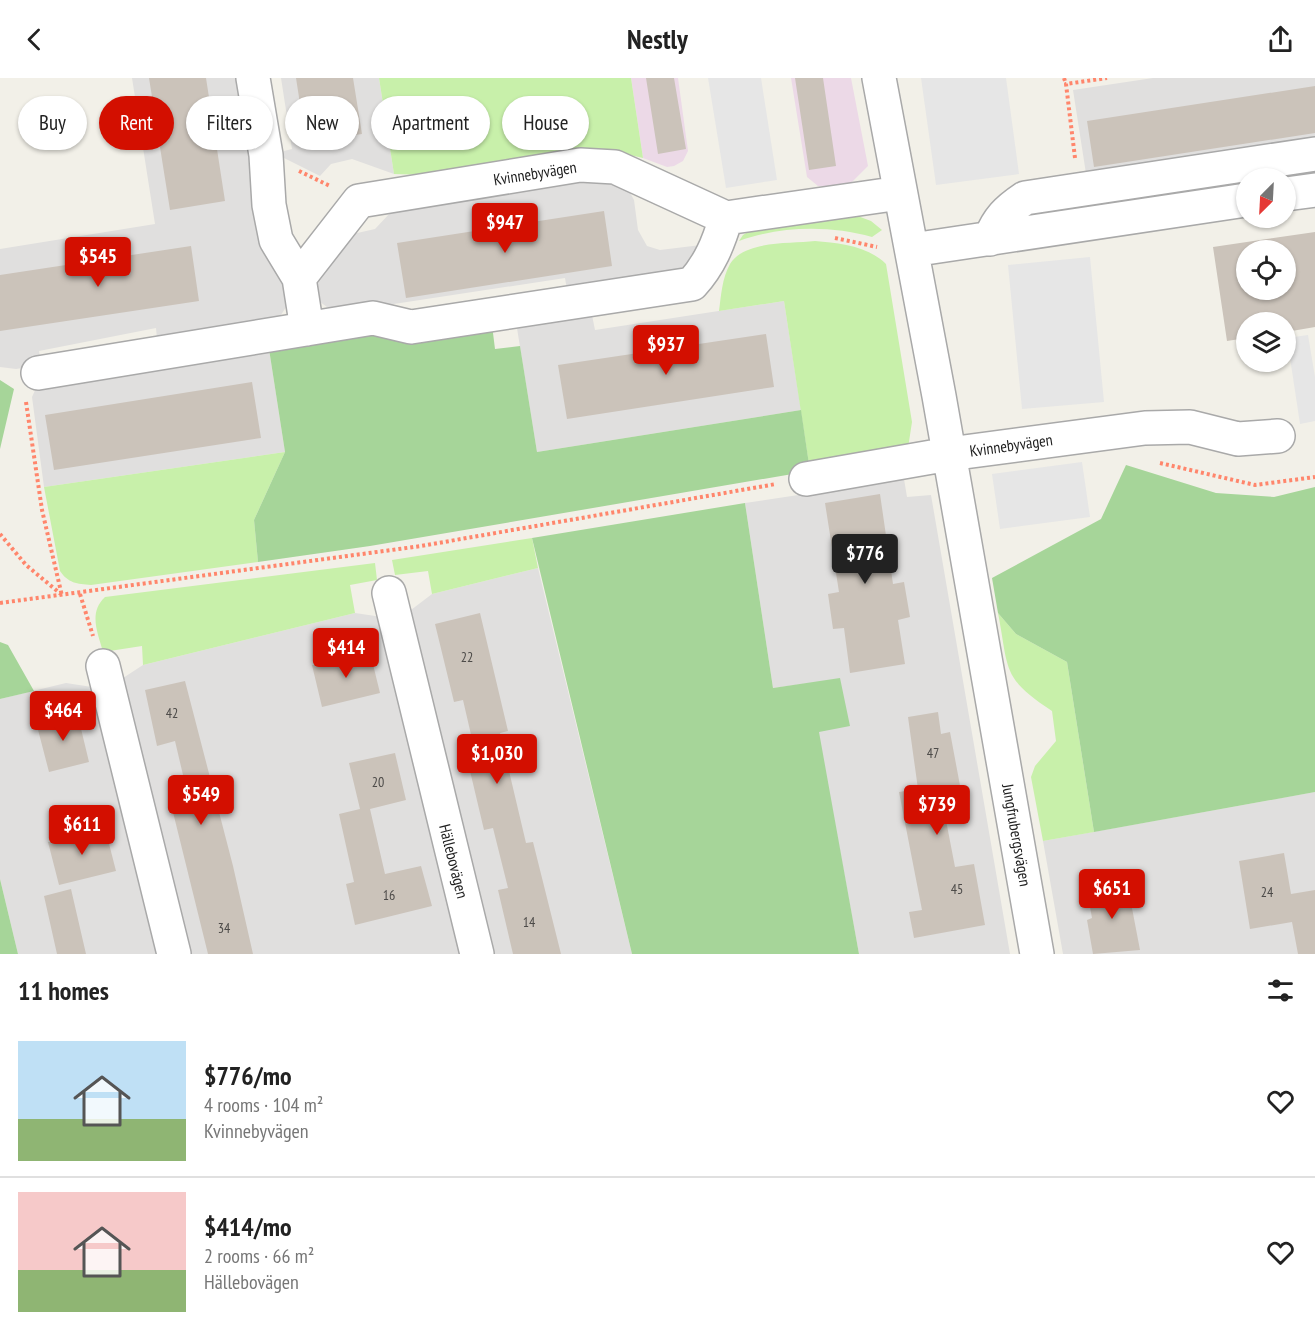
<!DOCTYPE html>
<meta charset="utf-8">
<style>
body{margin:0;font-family:"PT Sans Narrow",sans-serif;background:#f6f6f6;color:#222;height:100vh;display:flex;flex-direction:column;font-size:22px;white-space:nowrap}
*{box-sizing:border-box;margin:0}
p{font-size:20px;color:#767676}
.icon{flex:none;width:33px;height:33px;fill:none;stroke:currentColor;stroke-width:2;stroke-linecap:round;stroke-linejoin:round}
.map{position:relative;height:876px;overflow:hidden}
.sheet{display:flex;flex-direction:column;background:#fff;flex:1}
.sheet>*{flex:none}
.top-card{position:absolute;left:18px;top:18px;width:600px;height:54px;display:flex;gap:12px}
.needle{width:39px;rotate:204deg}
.tools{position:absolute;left:1236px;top:90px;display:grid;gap:12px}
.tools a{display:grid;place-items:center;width:60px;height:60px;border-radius:50%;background:#fff;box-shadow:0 2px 4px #0004;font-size:30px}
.price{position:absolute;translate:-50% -51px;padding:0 14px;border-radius:6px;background:#d30f00;color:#fff;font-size:20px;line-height:39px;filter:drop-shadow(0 2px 3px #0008)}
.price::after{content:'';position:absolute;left:50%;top:36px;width:18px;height:14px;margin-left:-9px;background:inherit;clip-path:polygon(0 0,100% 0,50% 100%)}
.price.active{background:#222;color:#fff}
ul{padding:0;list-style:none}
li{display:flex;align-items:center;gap:18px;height:150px;padding:0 18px}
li+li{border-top:2px solid #e0e0e0}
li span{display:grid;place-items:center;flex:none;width:168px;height:120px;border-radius:0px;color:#555}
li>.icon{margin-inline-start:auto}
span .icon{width:72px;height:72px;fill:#fffc;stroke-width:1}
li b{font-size:26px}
h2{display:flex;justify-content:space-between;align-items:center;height:72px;padding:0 18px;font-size:26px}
.pill{padding:0 21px;border-radius:27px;background:#fff;box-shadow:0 2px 4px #0004;font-size:21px;line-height:54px}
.pill.active{background:#d30f00;color:#fff}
header{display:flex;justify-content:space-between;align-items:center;height:78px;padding:0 18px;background:#fff;font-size:27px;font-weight:700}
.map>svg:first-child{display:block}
.residential{fill:#e0dfde}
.industrial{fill:#ecd9e7}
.grass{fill:#c8f0aa}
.forest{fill:#a6d599}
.parking{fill:#e6e6e6}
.building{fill:#cbc3ba;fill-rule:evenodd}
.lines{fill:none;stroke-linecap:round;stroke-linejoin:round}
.minor-casing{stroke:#a9a9a9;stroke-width:36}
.path{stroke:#ff866c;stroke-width:4;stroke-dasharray:3 3;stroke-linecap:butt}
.minor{stroke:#fff;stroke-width:33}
.labels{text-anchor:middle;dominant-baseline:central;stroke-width:5;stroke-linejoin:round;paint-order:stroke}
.number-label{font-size:14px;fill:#4c4a48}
.street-label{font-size:16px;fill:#222;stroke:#fff}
</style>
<header><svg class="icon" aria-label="back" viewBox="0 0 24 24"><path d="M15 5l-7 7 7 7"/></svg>Nestly<svg class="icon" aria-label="share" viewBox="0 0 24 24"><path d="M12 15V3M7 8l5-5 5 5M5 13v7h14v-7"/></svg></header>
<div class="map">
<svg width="1315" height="876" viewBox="0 0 1315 876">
<rect width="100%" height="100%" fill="#f2f0e8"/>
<path class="residential" d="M 132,0 L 238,0 L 285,195 L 288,226 L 279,240 L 157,261 L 156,250 L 39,273 L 41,287 L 16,291 L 0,289 L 0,171 L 155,146 Z
M 281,0 L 379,0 L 394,96 L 352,81 L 331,86 L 320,98 L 282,79 L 284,73 L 292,71 Z
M 1153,0 L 1315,0 L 1315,66 L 1087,102 L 1073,12 Z
M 601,98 L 628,111 L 634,122 L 638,152 L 647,168 L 660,172 L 701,167 L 683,195 L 567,212 L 565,200 L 361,231 L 327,229 L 316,221 L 311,200 L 344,158 L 375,151 L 391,134 Z
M 784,223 L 801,332 L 537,374 L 516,244 L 591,232 L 595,252 Z
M 269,271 L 285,374 L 44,409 L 32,319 L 37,308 Z
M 904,401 L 907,419 L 931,417 L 1010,876 L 859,876 L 818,654 L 840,601 L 773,610 L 745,425 Z
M 538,490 L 632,876 L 493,876 L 411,532 L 432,516 Z
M 355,535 L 382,539 L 464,876 L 187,876 L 120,602 L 143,587 Z
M 66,605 L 92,609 L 157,876 L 18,876 L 0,801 L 0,621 Z
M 1315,714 L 1315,876 L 1063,876 L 1043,763 Z"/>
<path class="industrial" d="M 631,0 L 678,0 L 688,73 L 683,83 L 674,88 L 667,89 L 643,80 Z
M 791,0 L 851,0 L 868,88 L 852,104 L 841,108 L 818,108 L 807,99 Z"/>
<path class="grass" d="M 379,0 L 631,0 L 643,80 L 621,75 L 426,97 L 394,96 Z
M 855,137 L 871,143 L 882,152 L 872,159 C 830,147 780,148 739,163 L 743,157 L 751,152 Z
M 815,163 C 839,165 868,168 886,186 L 912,344 L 908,370 L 810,393 L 784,223 L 719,233 C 721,218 722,200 730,186 C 745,162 790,166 815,163 Z
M 285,374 L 254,442 L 258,484 L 91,507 C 77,506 68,505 60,493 L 44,409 Z
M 532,460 L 538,490 L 432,516 L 428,493 L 395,497 L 392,482 Z
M 375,485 L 377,502 L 350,507 L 355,535 L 143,587 L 142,568 L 103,574 C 98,555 88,535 105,519 Z
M 998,535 L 1016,556 L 1067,584 L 1094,754 L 1043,763 L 1031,699 L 1035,688 L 1056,663 L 1052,633 C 1001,600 1009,591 998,535 Z"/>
<path class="forest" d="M 492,247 L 495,271 L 520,268 L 537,374 L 801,332 L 810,393 L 370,468 L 258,484 L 254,442 L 285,374 L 269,271 L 376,253 Z
M 0,302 L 14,311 L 0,371 Z
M 1126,387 L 1216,415 L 1274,419 L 1315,409 L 1315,714 L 1094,754 L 1067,584 L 1016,556 L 998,535 L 992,500 L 1101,441 Z
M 745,425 L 773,610 L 840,600 L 850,648 L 819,654 L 859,876 L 632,876 L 532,460 Z
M 0,564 L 8,567 L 34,613 L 0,621 Z
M 0,801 L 18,876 L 0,876 Z"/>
<path class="parking" d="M 708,0 L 761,0 L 777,102 L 726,110 Z
M 921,0 L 1006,0 L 1019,96 L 936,107 Z
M 1090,179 L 1104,324 L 1022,331 L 1008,187 Z
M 1308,257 L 1315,299 L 1315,343 L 1300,346 L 1287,260 Z
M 1082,384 L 1090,439 L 1000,451 L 992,396 Z"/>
<path class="building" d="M 149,0 L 206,0 L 225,123 L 170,132 Z
M 296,0 L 353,0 L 362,56 L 306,64 Z
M 646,0 L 674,0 L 686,71 L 658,76 Z
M 795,0 L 823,0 L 836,88 L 809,92 Z
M 1315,8 L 1315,55 L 1094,89 L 1087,43 Z
M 604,133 L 612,188 L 406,220 L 397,165 Z
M 1315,154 L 1315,249 L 1286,254 L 1286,244 L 1246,244 L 1246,260 L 1227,263 L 1213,169 ZM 1246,172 L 1286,172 L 1286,212 L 1246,212 Z
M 191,168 L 199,223 L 0,253 L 0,197 Z
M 766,256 L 774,309 L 567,341 L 558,287 Z
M 252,304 L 261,360 L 54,392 L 45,337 Z
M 880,416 L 893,506 L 904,504 L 910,539 L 898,542 L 905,586 L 850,595 L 844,550 L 833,551 L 828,516 L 839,514 L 825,425 Z
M 480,535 L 508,653 L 500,655 L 526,765 L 533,764 L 561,876 L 513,876 L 498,812 L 508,810 L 493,750 L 484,752 L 466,676 L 475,674 L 463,622 L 454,624 L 435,546 Z
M 370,574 L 380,615 L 322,629 L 312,587 Z
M 185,603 L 233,788 L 253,876 L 208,876 L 169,718 L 187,714 L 175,663 L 157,668 L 145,612 Z
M 77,634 L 89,684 L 49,694 L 36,644 Z
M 938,634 L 941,656 L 950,654 L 964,729 L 944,732 L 955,789 L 974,786 L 985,847 L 914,860 L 909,834 L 922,832 L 899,714 L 918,711 L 908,639 Z
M 395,675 L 406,722 L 370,731 L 385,796 L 421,788 L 432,828 L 355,847 L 346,806 L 354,804 L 339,736 L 360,731 L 349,685 Z
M 105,750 L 116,793 L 59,807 L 48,764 Z
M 1284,775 L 1291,816 L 1315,812 L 1315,876 L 1298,876 L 1292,844 L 1250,851 L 1239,783 Z
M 1127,804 L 1140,872 L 1093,876 L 1087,842 L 1092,840 L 1087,812 Z
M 71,811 L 86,876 L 57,876 L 44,818 Z"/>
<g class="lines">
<defs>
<path id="minor" d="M 253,0 L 266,77 L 269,127 L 276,162 L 299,200
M 879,0 L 939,318 L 1037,876
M 1286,116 L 1315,112
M 990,161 C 998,141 1007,132 1025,120 L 1315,76
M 912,172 L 1246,122
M 307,251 L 299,200 L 359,123 L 580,87 L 615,89 L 726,140 L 900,115
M 38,295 L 373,240 L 411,249 L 692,206 C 710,186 718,166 726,140
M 806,401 L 949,376 L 1145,350 L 1190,349 L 1238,361 L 1278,358
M 389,515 L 477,876
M 103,588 L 174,876"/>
</defs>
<use href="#minor" class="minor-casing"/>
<path class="path" d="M 1064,0 L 1066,6
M 1075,80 L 1066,6 L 1107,0
M 299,93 L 330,108
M 835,160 L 877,169
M 26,324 L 42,432 L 62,518
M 1160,385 L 1255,407 L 1315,399
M 0,456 L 26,487 L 62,517
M 80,516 L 93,558
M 0,525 L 421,468 L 776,406"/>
<use href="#minor" class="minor"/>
</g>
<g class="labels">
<g class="number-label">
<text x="467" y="579">22</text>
<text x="172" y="635">42</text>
<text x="933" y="675">47</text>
<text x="378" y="704">20</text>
<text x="957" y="811">45</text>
<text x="1267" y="814">24</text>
<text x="389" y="817">16</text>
<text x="529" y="844">14</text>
<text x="224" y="850">34</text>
</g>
<g class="street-label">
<text transform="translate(535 95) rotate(-9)">Kvinnebyvägen</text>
<text transform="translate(1011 367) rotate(-8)">Kvinnebyvägen</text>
<text transform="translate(1017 757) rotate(80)">Jungfrubergsvägen</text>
<text transform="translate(454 783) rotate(76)">Hällebovägen</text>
</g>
</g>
</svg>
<div class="tools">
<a><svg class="needle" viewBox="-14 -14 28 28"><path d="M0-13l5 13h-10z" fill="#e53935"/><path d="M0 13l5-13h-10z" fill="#767676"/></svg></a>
<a><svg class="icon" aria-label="locate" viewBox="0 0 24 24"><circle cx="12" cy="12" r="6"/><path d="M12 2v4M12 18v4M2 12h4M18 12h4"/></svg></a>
<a><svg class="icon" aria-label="layers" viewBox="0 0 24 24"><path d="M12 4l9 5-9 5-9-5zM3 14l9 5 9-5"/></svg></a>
</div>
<b class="price" style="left:505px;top:176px">$947</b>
<b class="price" style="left:98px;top:210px">$545</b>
<b class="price" style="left:666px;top:298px">$937</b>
<b class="price active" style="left:865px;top:507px">$776</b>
<b class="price" style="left:346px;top:601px">$414</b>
<b class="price" style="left:63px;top:664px">$464</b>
<b class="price" style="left:497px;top:707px">$1,030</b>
<b class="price" style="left:201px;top:748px">$549</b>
<b class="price" style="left:937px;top:758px">$739</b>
<b class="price" style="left:82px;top:778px">$611</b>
<b class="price" style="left:1112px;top:842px">$651</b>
<div class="top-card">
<a class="pill">Buy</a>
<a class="pill active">Rent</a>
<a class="pill">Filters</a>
<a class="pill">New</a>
<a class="pill">Apartment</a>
<a class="pill">House</a>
</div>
</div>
<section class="sheet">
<h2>11 homes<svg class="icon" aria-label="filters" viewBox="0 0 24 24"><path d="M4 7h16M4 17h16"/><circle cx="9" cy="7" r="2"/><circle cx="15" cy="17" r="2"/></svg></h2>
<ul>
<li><span style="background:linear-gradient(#bfe0f5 65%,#8fb573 0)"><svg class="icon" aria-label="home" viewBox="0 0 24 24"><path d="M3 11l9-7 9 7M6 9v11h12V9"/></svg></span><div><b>$776/mo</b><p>4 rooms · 104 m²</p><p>Kvinnebyvägen</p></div><svg class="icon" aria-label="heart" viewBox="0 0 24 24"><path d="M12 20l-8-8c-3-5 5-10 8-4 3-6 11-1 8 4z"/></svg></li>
<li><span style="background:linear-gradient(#f6c9c9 65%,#8fb573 0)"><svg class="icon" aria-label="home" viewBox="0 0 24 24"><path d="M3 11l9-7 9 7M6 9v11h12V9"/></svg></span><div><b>$414/mo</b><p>2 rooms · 66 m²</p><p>Hällebovägen</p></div><svg class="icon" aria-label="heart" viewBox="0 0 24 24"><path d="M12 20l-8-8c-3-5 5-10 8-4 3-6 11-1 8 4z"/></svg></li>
</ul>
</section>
